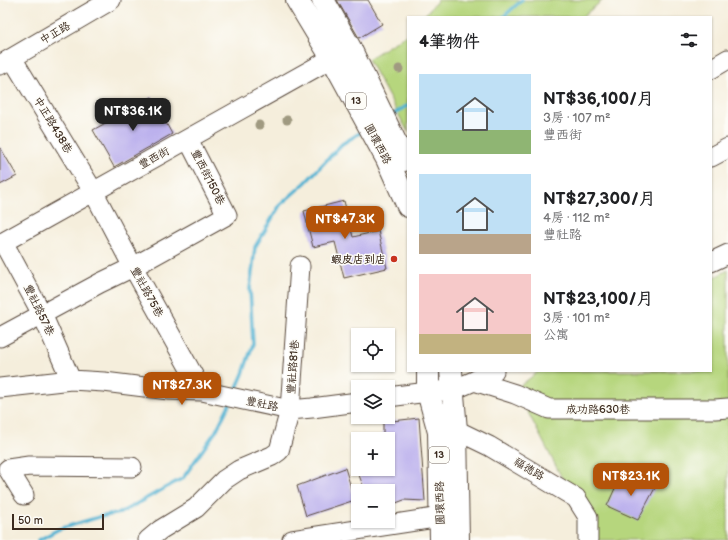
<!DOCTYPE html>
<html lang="zh-TW">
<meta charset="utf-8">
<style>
body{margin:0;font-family:"Balsamiq Sans","LXGW WenKai TC",sans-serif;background:#f2f2f2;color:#202124;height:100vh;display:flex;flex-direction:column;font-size:15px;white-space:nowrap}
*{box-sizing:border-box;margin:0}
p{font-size:13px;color:#757577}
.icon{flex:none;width:22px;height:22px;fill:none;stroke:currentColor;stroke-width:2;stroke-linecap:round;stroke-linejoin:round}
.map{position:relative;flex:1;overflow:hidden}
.drawer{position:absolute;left:407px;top:16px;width:305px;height:356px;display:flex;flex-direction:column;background:#fff;border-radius:0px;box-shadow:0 1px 3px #0004}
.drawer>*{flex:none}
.buttons{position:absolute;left:351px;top:328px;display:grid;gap:8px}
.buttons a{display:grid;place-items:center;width:44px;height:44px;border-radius:0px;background:#fff;box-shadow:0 1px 3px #0004;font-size:20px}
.scale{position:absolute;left:12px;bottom:10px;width:92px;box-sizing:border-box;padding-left:4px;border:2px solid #3b2a1e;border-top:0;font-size:11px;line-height:14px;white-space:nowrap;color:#3b2a1e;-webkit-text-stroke:3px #fdfcf7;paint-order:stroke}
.price{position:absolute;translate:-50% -34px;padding:0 9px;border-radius:8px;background:#b45309;color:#fff;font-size:13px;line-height:26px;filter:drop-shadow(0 1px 2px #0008)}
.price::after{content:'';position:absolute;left:50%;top:24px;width:12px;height:9px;margin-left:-6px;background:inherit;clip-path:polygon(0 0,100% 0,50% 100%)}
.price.selected{background:#222;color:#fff}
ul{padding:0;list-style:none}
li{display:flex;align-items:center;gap:12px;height:100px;padding:0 12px}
li span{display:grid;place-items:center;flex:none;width:112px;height:80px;border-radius:0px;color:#555}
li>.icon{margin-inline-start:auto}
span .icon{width:48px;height:48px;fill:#fffc;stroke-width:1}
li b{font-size:17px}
h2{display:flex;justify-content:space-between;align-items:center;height:48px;padding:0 12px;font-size:17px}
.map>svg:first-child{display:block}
.green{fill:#b6d67d;stroke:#78804e}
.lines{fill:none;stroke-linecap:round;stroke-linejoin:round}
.stream{stroke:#54b4d3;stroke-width:3.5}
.building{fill:#bcb1ed}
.minor-casing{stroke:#57473a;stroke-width:21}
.major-casing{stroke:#57473a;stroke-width:24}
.minor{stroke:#fff;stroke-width:19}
.major{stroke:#fff;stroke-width:22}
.tree{fill:#a09a81}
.poi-dot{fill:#c8321e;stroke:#fdfcf7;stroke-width:1.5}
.labels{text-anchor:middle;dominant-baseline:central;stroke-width:3;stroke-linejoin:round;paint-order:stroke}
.shield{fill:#fdfcf7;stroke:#75695f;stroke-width:1}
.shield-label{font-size:10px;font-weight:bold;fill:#3b2a1e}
.street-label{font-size:11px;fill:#3b2a1e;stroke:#fdfcf7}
.poi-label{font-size:11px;font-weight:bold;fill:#3b2a1e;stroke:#fdfcf7;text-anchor:end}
</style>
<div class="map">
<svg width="728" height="540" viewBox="0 0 728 540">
<rect width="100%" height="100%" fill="#fdfcf7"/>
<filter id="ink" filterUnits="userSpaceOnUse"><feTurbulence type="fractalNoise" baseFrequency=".025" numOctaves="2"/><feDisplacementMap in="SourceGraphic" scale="8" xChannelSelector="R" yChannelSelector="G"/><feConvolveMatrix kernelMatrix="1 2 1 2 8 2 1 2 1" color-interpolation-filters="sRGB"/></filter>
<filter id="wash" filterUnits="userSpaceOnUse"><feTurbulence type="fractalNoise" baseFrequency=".012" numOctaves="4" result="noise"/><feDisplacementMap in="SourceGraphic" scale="16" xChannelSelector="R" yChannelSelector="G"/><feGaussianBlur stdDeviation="0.9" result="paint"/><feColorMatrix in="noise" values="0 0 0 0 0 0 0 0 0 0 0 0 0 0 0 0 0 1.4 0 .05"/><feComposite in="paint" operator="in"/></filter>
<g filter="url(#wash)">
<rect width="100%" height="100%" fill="#f5eedc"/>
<path class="green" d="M 438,0 L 603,0 L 582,17 L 423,17 Z
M 408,34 L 408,132 L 368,59 Z
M 728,270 L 728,540 L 594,540 L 516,389 L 539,371 L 711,371 L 711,279 Z"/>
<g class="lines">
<path class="stream" d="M 503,17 L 522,0
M 391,116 L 408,105
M 235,392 L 243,374 L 253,344 L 250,289 L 255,247 L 280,205 L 305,183 L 342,144 L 363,131
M 39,540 L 59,529 L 99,517 L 120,513 L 183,478 L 216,431 L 230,403"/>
</g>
<g id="blocks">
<path class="building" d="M 337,0 L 368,0 L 382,24 L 359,38 Z
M 152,97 L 172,134 L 114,167 L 93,130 Z
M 0,147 L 17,176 L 0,185 Z
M 344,201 L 353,237 L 378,231 L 387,268 L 344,278 L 335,242 L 313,247 L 304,211 Z
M 419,418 L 425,501 L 404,500 L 388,506 L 388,491 L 365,491 L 351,454 L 358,451 L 358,469 L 388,469 L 388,439 L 383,439 L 383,422 Z
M 345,468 L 355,500 L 306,516 L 297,486 Z
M 629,473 L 635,475 L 634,479 L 655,488 L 638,520 L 607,506 L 621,475 L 627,478 Z"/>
</g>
</g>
<g filter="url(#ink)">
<use href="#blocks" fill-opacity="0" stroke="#57473a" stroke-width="1"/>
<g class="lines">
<defs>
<path id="minor" d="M 12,58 L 93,191 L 133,267 L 202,391
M 0,65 L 111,0
M 711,69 L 728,59
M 711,157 L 728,148
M 3,242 L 42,314 L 71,380
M 0,244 L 345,51
M 711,262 L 728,254
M 0,337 L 100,283 L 133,267 L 227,215 L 188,139
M 474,381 L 515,394 L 549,409 L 715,409 L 728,408
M 0,388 L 71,380 L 104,382 L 169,390 L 202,391 L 290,410 L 312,408 L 358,402
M 388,397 L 428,392 L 453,390 L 474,381 L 494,371
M 443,432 L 456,430 L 489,446 L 576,498 L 588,517 L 588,540
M 24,495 L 8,469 L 29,466 L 132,467
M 148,540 L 160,530 L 196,508 L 224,480 L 239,470 L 272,456 L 279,451 L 290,410 L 300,266
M 292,540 L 441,517 L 454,517"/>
<path id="major" d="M 297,0 L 332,58 L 387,159 L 408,206
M 323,0 L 350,48 L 404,160
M 428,371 L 428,392 L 439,432 L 441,540
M 451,371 L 456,430 L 458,540"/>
</defs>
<use href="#minor" class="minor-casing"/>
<use href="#major" class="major-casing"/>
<use href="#minor" class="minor"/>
<use href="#major" class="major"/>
</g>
<g class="tree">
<circle cx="399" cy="69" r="4.5"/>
<circle cx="287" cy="120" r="4.5"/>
<circle cx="259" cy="125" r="4.5"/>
</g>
</g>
<circle class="poi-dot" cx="394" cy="259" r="4"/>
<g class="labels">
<g class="shield">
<rect x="346" y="93" width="20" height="16" rx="3"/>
<rect x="429" y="447" width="20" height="16" rx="3"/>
</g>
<g class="shield-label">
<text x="356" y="101">13</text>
<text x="439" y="455">13</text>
</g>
<g class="street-label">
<text transform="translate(55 33) rotate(-30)">中正路</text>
<text transform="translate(53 125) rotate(59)">中正路438巷</text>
<text transform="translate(378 144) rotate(62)">圓環西路</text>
<text transform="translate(154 158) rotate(-29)">豐西街</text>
<text transform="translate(208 177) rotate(63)">豐西街150巷</text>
<text transform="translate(147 292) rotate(61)">豐社路75巷</text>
<text transform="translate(39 310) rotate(64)">豐社路57巷</text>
<text transform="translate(293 367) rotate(-86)">豐社路81巷</text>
<text transform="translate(262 404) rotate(12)">豐社路</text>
<text x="598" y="409">成功路630巷</text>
<text transform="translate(529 469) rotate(31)">福德路</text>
<text transform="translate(440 503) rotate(-91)">圓環西路</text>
</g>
<g class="poi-label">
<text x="386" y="259">蝦皮店到店</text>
</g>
</g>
</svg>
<div class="buttons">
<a><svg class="icon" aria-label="locate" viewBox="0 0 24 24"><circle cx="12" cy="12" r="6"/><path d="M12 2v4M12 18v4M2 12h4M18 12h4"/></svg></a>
<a><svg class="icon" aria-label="layers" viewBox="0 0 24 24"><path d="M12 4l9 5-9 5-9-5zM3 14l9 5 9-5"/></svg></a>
<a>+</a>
<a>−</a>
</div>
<div class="scale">50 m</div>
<b class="price selected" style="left:133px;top:132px">NT$36.1K</b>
<b class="price" style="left:345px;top:240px">NT$47.3K</b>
<b class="price" style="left:182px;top:406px">NT$27.3K</b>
<b class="price" style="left:631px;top:497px">NT$23.1K</b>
<section class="drawer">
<h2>4筆物件<svg class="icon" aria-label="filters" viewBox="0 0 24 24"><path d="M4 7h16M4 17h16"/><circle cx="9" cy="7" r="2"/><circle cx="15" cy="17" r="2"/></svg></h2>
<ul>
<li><span style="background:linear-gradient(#bfe0f5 70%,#8fb573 0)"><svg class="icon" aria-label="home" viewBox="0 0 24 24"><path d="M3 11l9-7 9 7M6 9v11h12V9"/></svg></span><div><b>NT$36,100/月</b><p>3房 · 107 m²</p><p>豐西街</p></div></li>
<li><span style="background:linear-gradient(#bfe0f5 75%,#b9a48a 0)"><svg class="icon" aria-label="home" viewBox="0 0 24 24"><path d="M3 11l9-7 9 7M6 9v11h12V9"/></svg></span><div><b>NT$27,300/月</b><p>4房 · 112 m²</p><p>豐社路</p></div></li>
<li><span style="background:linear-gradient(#f6c9c9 75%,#c2b280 0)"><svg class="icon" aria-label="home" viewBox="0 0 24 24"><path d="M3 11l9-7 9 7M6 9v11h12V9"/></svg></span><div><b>NT$23,100/月</b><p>3房 · 101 m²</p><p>公寓</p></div></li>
</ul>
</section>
</div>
